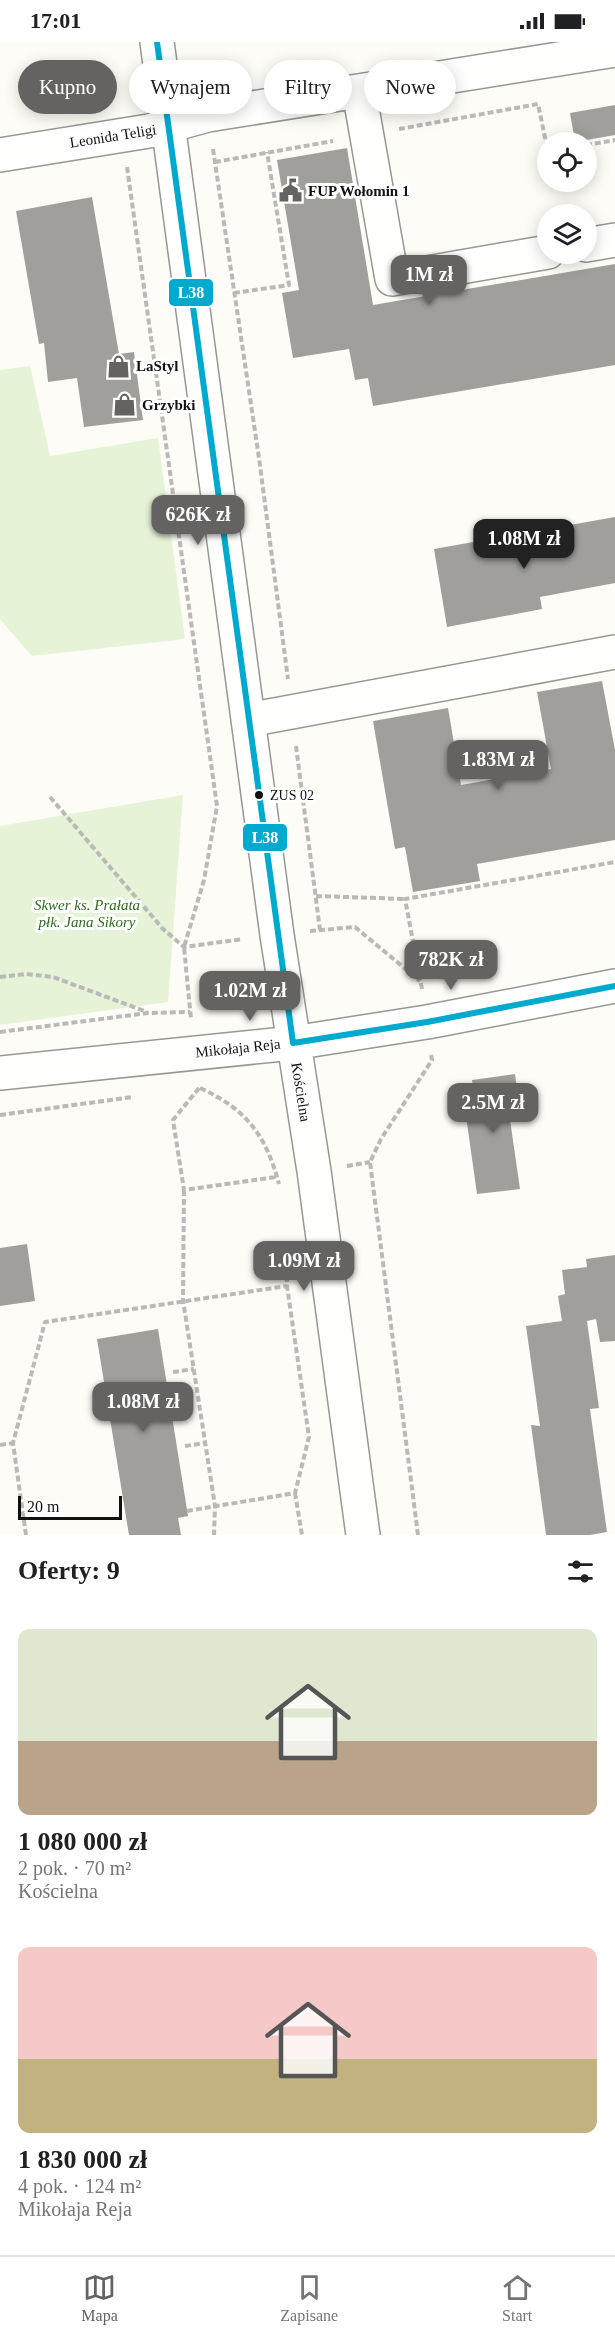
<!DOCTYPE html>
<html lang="pl">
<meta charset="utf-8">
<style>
body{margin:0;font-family:"Times New Roman",serif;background:#f2f2f2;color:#202124;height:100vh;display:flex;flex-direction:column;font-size:22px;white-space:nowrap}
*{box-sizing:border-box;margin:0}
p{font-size:20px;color:#757577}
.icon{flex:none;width:33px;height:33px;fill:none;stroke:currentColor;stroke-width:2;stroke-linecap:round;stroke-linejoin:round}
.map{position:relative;height:1493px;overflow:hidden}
.sheet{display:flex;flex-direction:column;background:#fff;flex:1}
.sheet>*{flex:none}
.banner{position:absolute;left:18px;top:18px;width:579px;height:54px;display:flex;gap:12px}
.fabs{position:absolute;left:537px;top:90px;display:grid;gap:12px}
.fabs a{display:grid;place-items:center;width:60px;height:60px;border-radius:50%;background:#fff;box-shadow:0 3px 15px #0003;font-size:30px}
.scale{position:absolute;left:18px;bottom:15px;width:104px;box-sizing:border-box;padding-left:6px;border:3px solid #111;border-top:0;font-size:16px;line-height:21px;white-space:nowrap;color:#111;-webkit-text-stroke:4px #fff;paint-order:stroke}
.price{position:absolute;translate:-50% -51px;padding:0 14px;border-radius:12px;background:#646362;color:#fff;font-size:20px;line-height:39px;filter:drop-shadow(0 2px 3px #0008)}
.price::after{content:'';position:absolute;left:50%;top:36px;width:18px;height:14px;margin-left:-9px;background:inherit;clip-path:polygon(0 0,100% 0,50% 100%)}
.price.on{background:#222;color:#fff}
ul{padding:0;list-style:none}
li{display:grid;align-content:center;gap:12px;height:318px;padding:0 18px}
li span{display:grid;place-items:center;height:186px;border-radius:12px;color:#555}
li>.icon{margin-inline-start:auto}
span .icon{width:108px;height:108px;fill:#fffc;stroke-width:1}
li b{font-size:26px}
h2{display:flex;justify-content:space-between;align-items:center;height:72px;padding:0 18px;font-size:26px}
.chip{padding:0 21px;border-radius:27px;background:#fff;box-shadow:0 3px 15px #0003;font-size:21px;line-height:54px}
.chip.on{background:#646362;color:#fff}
.status{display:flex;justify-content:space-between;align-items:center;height:42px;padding:0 30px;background:#fff;direction:ltr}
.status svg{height:16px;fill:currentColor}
.tab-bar{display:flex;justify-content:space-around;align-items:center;height:84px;border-top:2px solid #e0e0e0;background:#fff;font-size:16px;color:#757577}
.tab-bar a{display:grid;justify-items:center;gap:3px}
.tab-bar .on{color:#646362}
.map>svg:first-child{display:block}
.green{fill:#e7f3d7}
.building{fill:#a19f9c}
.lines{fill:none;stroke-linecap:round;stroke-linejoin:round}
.minor-casing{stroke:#979795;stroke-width:36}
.path{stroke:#b9b9b8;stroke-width:4;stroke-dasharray:6 3;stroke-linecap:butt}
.minor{stroke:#fffffe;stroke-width:33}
.bus-1-casing{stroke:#fff;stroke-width:10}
.bus-1{stroke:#00a9ce;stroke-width:6}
.bus-dot{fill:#111;stroke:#fff;stroke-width:2}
.labels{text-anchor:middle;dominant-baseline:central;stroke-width:6;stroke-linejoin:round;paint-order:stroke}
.bus-label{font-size:14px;fill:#111;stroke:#fff;text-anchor:start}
.street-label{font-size:15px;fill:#111;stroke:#fff}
.poi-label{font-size:15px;font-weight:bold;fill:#111;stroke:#fff;text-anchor:start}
.park-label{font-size:15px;font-style:italic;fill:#2f6b1f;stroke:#fff}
.line-badge{stroke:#fff;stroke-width:2}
.badge-label{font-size:16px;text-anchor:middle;font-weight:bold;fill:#fff}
</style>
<div class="status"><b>17:01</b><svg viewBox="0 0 49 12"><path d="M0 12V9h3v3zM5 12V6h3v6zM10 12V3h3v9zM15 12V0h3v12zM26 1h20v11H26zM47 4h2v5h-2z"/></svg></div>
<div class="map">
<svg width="615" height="1493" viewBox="0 0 615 1493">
<rect width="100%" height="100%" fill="#fdfcf7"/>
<path class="green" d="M 30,324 L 50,414 L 158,396 L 185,597 L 32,614 L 0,577 L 0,328 Z
M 183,753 L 168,960 L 0,983 L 0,784 Z"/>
<path class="building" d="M 615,63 L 615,93 L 575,100 L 570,71 Z
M 347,106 L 373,263 L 615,222 L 615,323 L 373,364 L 368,336 L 355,338 L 349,307 L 293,316 L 282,251 L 299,248 L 277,118 Z
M 92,155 L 119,312 L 134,310 L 143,378 L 84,385 L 77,336 L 48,340 L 44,301 L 39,302 L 16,169 Z
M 615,475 L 615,541 L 540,555 L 542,567 L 447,585 L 434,507 Z
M 602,639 L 615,708 L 615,798 L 477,822 L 480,839 L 413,850 L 405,805 L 395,807 L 373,679 L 448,666 L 461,743 L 551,727 L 537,650 Z
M 515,1032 L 519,1062 L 508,1064 L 520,1147 L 477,1152 L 465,1067 L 476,1065 L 472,1038 Z
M 27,1202 L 35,1259 L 0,1264 L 0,1206 Z
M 615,1213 L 615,1299 L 600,1300 L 596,1277 L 587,1279 L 599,1366 L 590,1367 L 607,1490 L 590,1493 L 546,1493 L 531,1383 L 540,1384 L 526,1284 L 562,1279 L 558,1254 L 565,1252 L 562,1228 L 587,1225 L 586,1217 Z
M 158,1287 L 188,1474 L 178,1476 L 181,1493 L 129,1493 L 97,1297 Z"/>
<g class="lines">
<defs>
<path id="minor" d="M 157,0 L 277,893 L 314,1129 L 363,1493
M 359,49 L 392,237 L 548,210
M 0,113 L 149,89 L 208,73 L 615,8
M 586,203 L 615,198
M 248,678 L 615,610
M 0,1031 L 293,1001 L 427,980 L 615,944"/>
</defs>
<use href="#minor" class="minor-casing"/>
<path class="path" d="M 399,87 L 538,62 L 548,110
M 586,103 L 615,98
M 213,107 L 259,416 L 288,637
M 215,120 L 333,99
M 127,125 L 217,764 L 204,838 L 184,905 L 191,977
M 234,251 L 289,243 L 267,110
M 296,704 L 320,888
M 50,755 L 163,887 L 184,905 L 243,897
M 316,854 L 405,857
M 310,889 L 355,885 L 420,939
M 0,935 L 26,932 L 53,935 L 147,970
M 422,947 L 405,857 L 615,820
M 0,990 L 148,971 L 190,970
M 199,1046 L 173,1078 L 184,1148 L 276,1135
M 200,1046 C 246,1067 266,1093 279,1142
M 0,1073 L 133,1055
M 347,1124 L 370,1120
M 184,1148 L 183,1258 L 215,1464 L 214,1493
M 173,1330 L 194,1327
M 0,1403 L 13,1401
M 185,1404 L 205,1401
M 295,1451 L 302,1493
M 187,1469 L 295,1451 L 309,1395 L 287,1244 L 287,1203
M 26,1493 L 13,1401 L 45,1280 L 287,1244
M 418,1493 L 370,1120 L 381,1097 L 432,1018 L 431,1013"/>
<use href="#minor" class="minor"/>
<defs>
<path id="bus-1" d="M 157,0 L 293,1001
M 293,1001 L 427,980 L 615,944"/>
</defs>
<use href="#bus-1" class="bus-1-casing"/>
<use href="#bus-1" class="bus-1"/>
</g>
<defs>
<symbol id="civic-bare" viewBox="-9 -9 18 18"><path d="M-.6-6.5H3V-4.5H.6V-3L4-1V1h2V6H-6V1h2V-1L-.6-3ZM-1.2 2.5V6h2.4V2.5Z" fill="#646362" stroke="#fff" stroke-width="2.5" paint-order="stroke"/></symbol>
<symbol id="shop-bare" viewBox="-9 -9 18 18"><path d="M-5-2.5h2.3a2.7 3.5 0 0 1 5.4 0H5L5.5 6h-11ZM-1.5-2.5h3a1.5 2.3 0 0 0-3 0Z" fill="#646362" stroke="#fff" stroke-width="2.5" paint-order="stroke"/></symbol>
</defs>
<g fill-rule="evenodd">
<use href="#civic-bare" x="274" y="132" width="33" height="33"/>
<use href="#shop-bare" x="102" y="308" width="33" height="33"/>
<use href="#shop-bare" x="108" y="346" width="33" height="33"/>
</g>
<circle class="bus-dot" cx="259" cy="753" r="5"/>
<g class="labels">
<g class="bus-label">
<text x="270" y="753">ZUS 02</text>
</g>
<g class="street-label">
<text transform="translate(113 94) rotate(-9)">Leonida Teligi</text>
<text transform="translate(238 1006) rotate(-6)">Mikołaja Reja</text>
<text transform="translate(301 1050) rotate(81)">Kościelna</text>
</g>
<g class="poi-label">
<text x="308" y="149">FUP Wołomin 1</text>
<text x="136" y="324">LaStyl</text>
<text x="142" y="363">Grzybki</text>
</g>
<g class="park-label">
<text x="87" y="863">Skwer ks. Prałata<tspan x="87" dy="17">płk. Jana Sikory</tspan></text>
</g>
</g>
<g class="line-badge">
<rect x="168" y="236" width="46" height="29" rx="6" fill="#00a9ce"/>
<rect x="242" y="781" width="46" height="29" rx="6" fill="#00a9ce"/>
</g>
<g class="badge-label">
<text x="191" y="256">L38</text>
<text x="265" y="801">L38</text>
</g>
</svg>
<div class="fabs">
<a><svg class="icon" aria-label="locate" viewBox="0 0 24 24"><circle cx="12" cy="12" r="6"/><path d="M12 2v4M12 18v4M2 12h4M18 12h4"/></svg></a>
<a><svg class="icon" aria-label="layers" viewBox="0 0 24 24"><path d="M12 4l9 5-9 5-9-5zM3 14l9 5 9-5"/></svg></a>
</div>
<div class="scale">20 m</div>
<b class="price" style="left:429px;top:264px">1M zł</b>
<b class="price" style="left:198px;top:504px">626K zł</b>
<b class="price on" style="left:524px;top:528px">1.08M zł</b>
<b class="price" style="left:498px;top:749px">1.83M zł</b>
<b class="price" style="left:451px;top:949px">782K zł</b>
<b class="price" style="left:250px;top:980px">1.02M zł</b>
<b class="price" style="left:493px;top:1092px">2.5M zł</b>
<b class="price" style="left:304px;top:1250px">1.09M zł</b>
<b class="price" style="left:143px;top:1391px">1.08M zł</b>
<div class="banner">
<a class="chip on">Kupno</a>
<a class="chip">Wynajem</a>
<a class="chip">Filtry</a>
<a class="chip">Nowe</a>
</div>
</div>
<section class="sheet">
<h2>Oferty: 9<svg class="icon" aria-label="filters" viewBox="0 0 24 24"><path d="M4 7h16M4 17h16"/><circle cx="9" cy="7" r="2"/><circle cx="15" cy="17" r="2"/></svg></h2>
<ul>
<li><span style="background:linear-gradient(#dfe7d0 60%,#b9a48a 0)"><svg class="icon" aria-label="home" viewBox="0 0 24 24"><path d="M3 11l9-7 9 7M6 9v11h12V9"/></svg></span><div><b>1 080 000 zł</b><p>2 pok. · 70 m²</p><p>Kościelna</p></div></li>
<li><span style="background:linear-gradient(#f6c9c9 60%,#c2b280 0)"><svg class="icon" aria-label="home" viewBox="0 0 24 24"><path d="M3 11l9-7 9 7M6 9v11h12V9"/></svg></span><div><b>1 830 000 zł</b><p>4 pok. · 124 m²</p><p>Mikołaja Reja</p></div></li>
</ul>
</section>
<nav class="tab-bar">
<a class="on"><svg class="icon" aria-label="map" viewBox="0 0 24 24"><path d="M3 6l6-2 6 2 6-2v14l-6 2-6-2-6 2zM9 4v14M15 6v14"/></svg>Mapa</a>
<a><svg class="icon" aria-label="saved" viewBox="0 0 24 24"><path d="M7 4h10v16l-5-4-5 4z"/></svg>Zapisane</a>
<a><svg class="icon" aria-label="home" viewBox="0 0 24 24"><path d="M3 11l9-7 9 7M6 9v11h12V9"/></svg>Start</a>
</nav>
